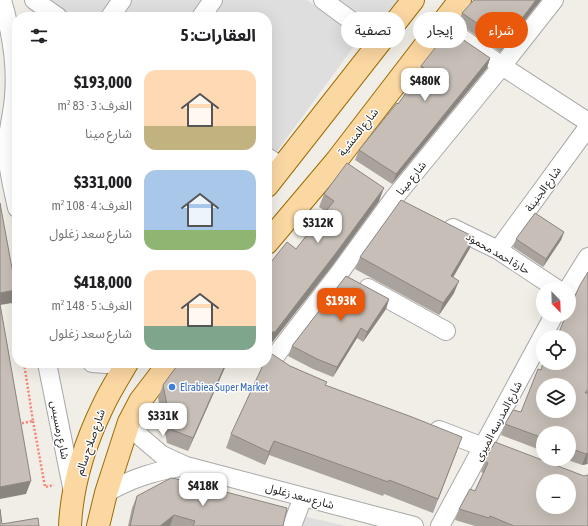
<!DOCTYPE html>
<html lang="ar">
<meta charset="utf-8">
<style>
body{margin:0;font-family:"Asap Condensed","Noto Sans Arabic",sans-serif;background:#f2f2f2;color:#202124;direction:rtl;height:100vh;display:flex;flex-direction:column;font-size:15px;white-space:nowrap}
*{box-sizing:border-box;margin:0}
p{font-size:13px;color:#757577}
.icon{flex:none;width:22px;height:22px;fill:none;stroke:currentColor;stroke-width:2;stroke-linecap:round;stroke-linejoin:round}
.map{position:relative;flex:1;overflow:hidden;direction:ltr}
.sheet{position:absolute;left:12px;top:12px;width:260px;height:356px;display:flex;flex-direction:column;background:#fff;border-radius:16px;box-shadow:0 4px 16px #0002;direction:rtl}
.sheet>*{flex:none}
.hud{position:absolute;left:284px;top:12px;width:244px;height:36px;direction:rtl;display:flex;gap:8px}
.needle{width:26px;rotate:157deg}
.fabs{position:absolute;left:536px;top:282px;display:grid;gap:8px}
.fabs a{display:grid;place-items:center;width:40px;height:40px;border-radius:50%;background:#fff;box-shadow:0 4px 16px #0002;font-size:20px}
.price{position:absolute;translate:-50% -34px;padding:0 9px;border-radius:8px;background:#fff;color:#222;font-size:13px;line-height:26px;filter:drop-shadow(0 1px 2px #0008)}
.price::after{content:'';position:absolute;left:50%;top:24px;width:12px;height:9px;margin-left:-6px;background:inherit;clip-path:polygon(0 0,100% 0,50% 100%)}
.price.current{background:#ea580c;color:#fff}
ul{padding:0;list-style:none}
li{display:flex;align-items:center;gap:12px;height:100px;padding:0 16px}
li span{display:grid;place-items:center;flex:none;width:112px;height:80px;border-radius:12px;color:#555}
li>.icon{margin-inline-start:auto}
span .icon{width:48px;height:48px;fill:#fffc;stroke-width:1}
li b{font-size:17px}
h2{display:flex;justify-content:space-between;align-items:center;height:48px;padding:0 16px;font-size:17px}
.pill{padding:0 14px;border-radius:18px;background:#fff;box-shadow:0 4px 16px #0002;font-size:14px;line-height:36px}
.pill.current{background:#ea580c;color:#fff}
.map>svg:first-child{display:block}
.residential{fill:#dfdede}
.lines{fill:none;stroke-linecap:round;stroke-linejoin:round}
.minor-casing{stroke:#a8a8a8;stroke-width:20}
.major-casing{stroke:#9c6d02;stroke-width:24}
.path{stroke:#f88371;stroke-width:2.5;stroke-dasharray:2 2;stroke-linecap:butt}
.minor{stroke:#fff;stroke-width:18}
.major{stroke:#fbd7a2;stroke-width:22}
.wall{fill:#aaa39d}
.shaded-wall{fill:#8b8580}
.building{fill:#c6beb7;stroke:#8b8580;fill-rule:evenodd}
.shop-dot{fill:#3f7fe0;stroke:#fff;stroke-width:1.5}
.labels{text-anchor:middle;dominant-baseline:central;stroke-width:3;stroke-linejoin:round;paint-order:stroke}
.street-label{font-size:11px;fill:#212121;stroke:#fff}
.shop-label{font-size:11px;fill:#366cbe;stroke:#fff;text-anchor:start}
</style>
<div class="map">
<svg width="588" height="526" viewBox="0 0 588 526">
<rect width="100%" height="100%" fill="#f1eee7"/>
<path class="residential" d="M 48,0 L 209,0 L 197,17 L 71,17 Z
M 220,0 L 307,0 L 360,38 L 273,157 L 267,153 L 267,17 L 208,17 Z
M 331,0 L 404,0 L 379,33 Z
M 306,517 L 307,517 L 346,526 L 303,526 Z"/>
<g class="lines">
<defs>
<path id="minor" d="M 2,0 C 11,31 17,63 14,96 C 13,114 7,132 7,151 C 8,170 13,189 17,208
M 34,0 L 58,17
M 323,0 L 380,42
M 110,17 L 122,0
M 201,17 L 213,0
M 441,24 L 502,66 L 588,122
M 267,157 L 282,167
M 453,228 L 498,250 L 557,289
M 498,250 L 588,127
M 368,288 L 446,331
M 568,289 L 588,257
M 273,359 L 340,272 L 394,198 L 502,66 L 554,0
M 47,363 L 73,492
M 92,363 L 106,364 L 127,363
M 129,422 L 142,438 L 162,455 L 186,466 L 414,526
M 439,430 L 483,447
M 106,493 C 132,478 155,471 186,466
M 292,526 L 303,497
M 440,526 L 554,315"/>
<path id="major" d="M 267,186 L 413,0
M 267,243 L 337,160 L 460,0
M 70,526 C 72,485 85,443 103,406 C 110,391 119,377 127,363
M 98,526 L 106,493 L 129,422 L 140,401 L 169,363"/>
</defs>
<use href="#minor" class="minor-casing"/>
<use href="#major" class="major-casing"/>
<path class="path" d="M 17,313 L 17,316
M 33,421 L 45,487 L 54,485
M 18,424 L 33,421 L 24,363"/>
<use href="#minor" class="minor"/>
<use href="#major" class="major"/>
</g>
<path class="wall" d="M 474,0 L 541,0 L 500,52 L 458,23 L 462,13 Z
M 490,58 L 487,68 L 392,184 L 355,160 L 359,150 L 398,104 L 418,76 L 421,66 Z
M 324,194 L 379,201 L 332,266 L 270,345 L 267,345 L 267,267 L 296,249 L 325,211 L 319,207 Z
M 564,232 L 561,240 L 543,267 L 513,247 L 516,239 Z
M 470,248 L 453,277 L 454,293 L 439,315 L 355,269 L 360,257 Z
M 588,272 L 588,464 L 582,465 L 565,459 L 569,459 L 569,433 L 543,433 L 543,451 L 501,435 L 505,424 L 521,412 Z
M 389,299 L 386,309 L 363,342 L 357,338 L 333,377 L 313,369 L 288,356 L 292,346 Z
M 179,363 L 227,363 L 188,451 L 167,443 L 158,398 L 163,385 Z
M 290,366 L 327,382 L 325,385 L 457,451 L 433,513 L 384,494 L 383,496 L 269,455 L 265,465 L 226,448 L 231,434 Z
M 485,461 L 588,526 L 475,526 L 455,520 L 459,509 L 475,491 L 483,473 L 481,472 Z
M 199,485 L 283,526 L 128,526 L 132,508 L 137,496 Z"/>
<path class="shaded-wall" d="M 536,0 L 541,0 L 500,52 L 504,42 Z
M 490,58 L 487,68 L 392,184 L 396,174 Z
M 384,188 L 379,201 L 332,266 L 270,345 L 267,345 L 267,340 L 270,332 Z
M 564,232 L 561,240 L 543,267 L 546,259 Z
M 474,237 L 470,248 L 447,288 L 451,276 Z
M 459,281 L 454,293 L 439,315 L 443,303 Z
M 16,290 L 12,303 L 0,305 L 0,293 Z
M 389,299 L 386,309 L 363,342 L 367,332 Z
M 361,328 L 357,338 L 333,377 L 337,367 Z
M 226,363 L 227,363 L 188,451 L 193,438 Z
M 274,441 L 269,455 L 265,465 L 269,452 Z
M 588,453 L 587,464 L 582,465 L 586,454 Z
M 31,481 L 26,494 L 0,499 L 0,487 Z
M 174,515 L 170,526 L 160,526 Z"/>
<path class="building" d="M 474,0 L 536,0 L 504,42 L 462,13 Z
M 449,30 L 490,58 L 396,174 L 359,150 L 397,103 L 398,104 L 424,68 L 421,66 Z
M 347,163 L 384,188 L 336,253 L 275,332 L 270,332 L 267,329 L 267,267 L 287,242 L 296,249 L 334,201 L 324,194 Z
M 401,200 L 474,237 L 451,276 L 459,281 L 443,303 L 360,257 Z
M 0,203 L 16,290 L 0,293 Z
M 535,213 L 564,232 L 546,259 L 516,239 Z
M 588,272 L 588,389 L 585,393 L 588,393 L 588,453 L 586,454 L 569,448 L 569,433 L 543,433 L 543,438 L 505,424 L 513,410 L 521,412 L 538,369 L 541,370 L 543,363 L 569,363 L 569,337 L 554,337 L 557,330 L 559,332 L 566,315 L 569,315 L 569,309 L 580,285 ZM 543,385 L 569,385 L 569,411 L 543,411 Z
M 346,276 L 389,299 L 367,332 L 361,328 L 337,367 L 317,359 L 292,346 Z
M 0,304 L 31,481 L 0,487 Z
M 269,352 L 290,366 L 327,382 L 325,385 L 412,417 L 462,437 L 438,499 L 389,480 L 388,482 L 274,441 L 269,452 L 231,434 L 264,363 L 267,363 L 267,358 Z
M 179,363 L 226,363 L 193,438 L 172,430 L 163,385 Z
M 495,442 L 584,476 L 588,475 L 588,526 L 514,526 L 490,516 L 489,518 L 459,509 L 470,489 L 475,491 L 488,463 L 485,461 ZM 543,481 L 569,481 L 569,507 L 543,507 Z
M 171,478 L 199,483 L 199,485 L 287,508 L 283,526 L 193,526 L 195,521 L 174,515 L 160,526 L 130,526 L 137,496 Z
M 0,509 L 2,524 L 38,518 L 39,526 L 0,526 Z"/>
<circle class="shop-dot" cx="172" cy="387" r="4"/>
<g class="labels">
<g class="street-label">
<text transform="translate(358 132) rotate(-52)">شارع المنشية</text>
<text transform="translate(411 178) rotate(-51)">شارع مينا</text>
<text transform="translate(543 189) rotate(-54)">شارع الجنينة</text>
<text transform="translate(498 253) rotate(30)">حارة احمد محمود</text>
<text transform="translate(498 421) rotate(-62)">شارع المدرسه الميرى</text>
<text transform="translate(60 430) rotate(79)">شارع رمسيس</text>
<text transform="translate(90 442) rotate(-71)">شارع صلاح سالم</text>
<text transform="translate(300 496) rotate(15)">شارع سعد زغلول</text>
</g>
<g class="shop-label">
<text x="180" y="387">Elrabiea Super Market</text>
</g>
</g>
</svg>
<div class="fabs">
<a><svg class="needle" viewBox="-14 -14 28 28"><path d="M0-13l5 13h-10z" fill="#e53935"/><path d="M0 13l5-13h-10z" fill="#757577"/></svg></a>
<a><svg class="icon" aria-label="locate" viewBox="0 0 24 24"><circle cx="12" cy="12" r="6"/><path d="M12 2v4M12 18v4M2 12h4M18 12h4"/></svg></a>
<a><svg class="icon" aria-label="layers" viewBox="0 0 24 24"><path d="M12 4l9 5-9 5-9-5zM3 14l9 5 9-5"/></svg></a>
<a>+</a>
<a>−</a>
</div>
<b class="price" style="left:425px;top:102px">$480K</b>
<b class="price" style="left:318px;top:244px">$312K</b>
<b class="price current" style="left:341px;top:322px">$193K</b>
<b class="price" style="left:163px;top:437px">$331K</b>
<b class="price" style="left:203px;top:507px">$418K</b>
<div class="hud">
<a class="pill current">شراء</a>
<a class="pill">إيجار</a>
<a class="pill">تصفية</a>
</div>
<section class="sheet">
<h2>العقارات: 5<svg class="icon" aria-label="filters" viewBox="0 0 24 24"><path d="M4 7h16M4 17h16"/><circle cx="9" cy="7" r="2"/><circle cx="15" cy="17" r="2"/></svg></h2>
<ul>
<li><span style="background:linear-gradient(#ffd9b3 70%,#c2b280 0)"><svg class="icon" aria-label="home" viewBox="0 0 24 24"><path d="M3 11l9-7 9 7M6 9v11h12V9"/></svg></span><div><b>$193,000</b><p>الغرف: 3 · 83 m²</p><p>شارع مينا</p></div></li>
<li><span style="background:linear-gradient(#a9c7e8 75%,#8fb573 0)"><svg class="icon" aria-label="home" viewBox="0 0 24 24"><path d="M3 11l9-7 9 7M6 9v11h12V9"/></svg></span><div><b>$331,000</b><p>الغرف: 4 · 108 m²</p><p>شارع سعد زغلول</p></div></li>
<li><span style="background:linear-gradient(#ffd9b3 70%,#7fa58c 0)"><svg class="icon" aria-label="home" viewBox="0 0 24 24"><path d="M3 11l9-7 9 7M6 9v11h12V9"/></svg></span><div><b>$418,000</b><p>الغرف: 5 · 148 m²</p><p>شارع سعد زغلول</p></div></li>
</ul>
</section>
</div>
